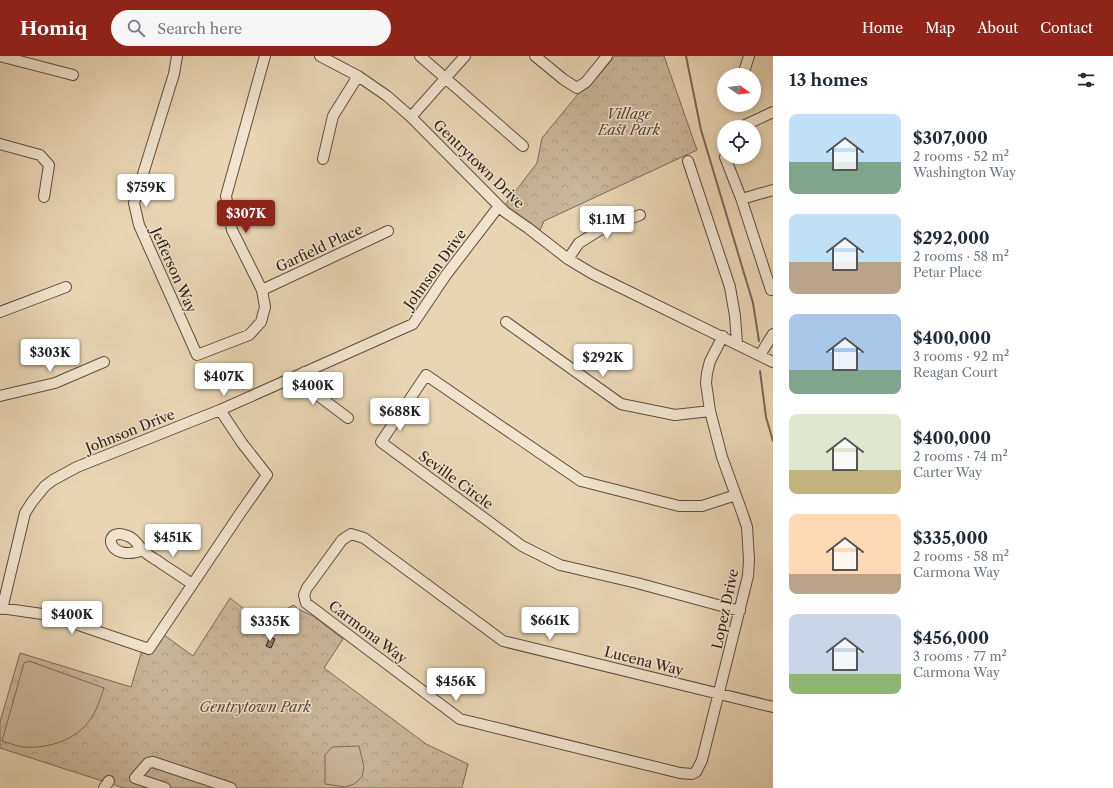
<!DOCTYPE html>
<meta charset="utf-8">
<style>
body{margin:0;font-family:"Libre Caslon Text",serif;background:#f6f6f7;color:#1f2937;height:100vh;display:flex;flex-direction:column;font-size:15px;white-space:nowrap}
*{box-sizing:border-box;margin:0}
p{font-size:13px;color:#747a83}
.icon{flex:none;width:22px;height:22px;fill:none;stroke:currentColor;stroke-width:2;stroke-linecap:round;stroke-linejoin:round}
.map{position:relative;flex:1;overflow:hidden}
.side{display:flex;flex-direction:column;background:#fff;width:340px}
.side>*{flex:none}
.needle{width:26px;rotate:104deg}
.tools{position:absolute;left:717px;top:12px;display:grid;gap:8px}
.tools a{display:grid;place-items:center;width:44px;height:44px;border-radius:50%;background:#fff;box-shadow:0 2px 6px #0003;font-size:20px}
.price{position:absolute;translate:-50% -34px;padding:0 9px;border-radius:4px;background:#fff;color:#222;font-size:13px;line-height:26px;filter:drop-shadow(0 1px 2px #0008)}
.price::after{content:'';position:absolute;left:50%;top:24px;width:12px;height:9px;margin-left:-6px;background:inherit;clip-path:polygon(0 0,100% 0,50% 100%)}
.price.current{background:#8f2418;color:#fff}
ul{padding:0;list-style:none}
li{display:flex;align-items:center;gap:12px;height:100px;padding:0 16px}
li span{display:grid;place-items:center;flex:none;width:112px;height:80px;border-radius:8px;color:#555}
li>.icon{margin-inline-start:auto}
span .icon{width:48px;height:48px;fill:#fffc;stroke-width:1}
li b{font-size:17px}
h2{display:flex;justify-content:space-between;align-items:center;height:48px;padding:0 16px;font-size:17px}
header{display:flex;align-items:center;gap:24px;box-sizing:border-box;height:56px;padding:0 20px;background:#8f2418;color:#fff}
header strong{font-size:19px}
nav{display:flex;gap:22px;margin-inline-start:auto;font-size:14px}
.search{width:280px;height:36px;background:#f6f6f7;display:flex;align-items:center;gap:10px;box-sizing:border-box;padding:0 14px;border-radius:22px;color:#747a83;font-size:15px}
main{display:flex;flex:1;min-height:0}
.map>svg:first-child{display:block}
.park{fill:url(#park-crowns);stroke:#7d6c58}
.garden{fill:#c9b799;stroke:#7d6c58}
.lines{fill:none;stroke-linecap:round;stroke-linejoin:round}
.stream{stroke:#7a6855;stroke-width:2}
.building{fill:#907f69;stroke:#312118}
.minor-casing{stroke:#5f4e3f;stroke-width:12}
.minor{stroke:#f0e4ce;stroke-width:10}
.labels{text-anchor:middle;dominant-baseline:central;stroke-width:3;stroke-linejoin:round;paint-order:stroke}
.park-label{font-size:14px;font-style:italic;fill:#574638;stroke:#f0e4ce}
.street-label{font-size:14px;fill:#312118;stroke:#f0e4ce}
</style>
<header>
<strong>Homiq</strong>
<div class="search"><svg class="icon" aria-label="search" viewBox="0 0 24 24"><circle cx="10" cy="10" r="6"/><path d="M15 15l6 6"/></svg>Search here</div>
<nav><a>Home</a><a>Map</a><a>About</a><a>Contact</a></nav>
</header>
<main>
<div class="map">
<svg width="773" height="732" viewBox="0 0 773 732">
<defs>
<pattern id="park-crowns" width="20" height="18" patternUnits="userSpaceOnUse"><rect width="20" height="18" fill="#c9b799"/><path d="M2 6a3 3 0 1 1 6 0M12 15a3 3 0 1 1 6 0" fill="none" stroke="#ad9d83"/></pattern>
</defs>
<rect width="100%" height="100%" fill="#e8d6b3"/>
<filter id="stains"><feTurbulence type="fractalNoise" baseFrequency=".005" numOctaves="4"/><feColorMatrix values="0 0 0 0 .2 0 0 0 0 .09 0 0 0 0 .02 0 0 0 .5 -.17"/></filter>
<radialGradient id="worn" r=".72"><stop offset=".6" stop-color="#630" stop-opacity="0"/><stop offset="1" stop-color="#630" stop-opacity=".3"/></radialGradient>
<path class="park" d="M 615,0 L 664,0 L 697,94 L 544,165 L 540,174 L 505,149 L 537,107 L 542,82 L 579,37 L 589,31 Z
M 230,542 L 261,566 L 294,549 L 298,553 L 313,560 L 343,583 L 324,612 L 426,688 L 468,708 L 462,732 L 124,732 L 0,692 L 0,666 L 20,597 L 131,631 L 143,591 L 160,576 L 193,600 Z"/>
<path class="garden" d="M 29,605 L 104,632 C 100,643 97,655 89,665 C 75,685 46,693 23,691 C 16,690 9,687 2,685 L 24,607 Z
M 359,690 L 364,711 L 362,721 L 354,728 L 345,731 L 325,728 L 325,699 L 332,691 Z"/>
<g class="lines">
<path class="stream" d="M 686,0 L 701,74 L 753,247 L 759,285
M 760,315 L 766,361 L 773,385"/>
</g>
<path class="building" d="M 270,581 L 275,583 L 271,592 L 266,590 Z"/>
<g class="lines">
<defs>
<path id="minor" d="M 0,0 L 73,19
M 177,0 L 174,18 L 134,147 L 139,169 L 197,299 L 249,279 L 261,266 L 265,251 L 262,234 L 232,174 L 226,140 L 265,0
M 320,0 L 358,20 L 387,40 L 411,61 L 505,156 L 528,172 L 568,203 L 593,218 L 773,306
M 420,0 L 523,90
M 535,0 L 563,23 L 577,32 L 586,26 L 607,0
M 743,19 L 749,0
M 411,61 L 465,0
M 741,71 L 773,56
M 0,88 L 40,99 L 49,109 L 44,141
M 725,101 L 741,142 L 745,142 L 773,134
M 323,103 L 333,60 L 358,20
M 688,105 L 730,231 L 735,260 L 737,287
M 741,142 L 771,234
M 568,203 L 579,187 L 600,174 L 640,159
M 262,234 L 388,175
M 0,256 L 66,231
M 506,266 L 621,348 L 675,359 L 710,355
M 723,280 L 710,305 L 707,317 L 706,327 L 710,355 L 722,401 L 743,459 L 747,471 L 749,504 L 748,520 L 702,704 L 696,716 L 692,718 L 680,717 L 460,663 L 306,547 L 304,539 L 307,532 L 342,484 L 351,478 L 364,482 L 503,585 L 773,651
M 760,299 L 773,278
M 304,316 L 312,335 L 348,362
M 0,340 L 55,327 L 104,306
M 736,439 L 702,450 L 679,450 L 581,425 L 426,319 L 381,386 L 522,490 L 560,509 L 637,527 L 740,555
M 143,494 C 105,508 101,467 130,481 C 136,484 138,490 143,494 C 147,499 153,502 158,505 C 169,513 181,520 192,528
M 0,552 L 49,559 L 149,593 L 241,456 L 267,419 L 242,387 L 220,354
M 2,553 L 25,457 L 32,446 L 45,430 L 53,424 L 77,411 L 220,354 L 413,268 L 446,219 L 499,150
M 104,732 L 109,725
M 165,732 L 135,722 L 148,707 L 153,706 L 231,732"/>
</defs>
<use href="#minor" class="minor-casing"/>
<use href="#minor" class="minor"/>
</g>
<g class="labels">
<g class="park-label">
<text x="629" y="58">Village<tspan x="629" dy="16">East Park</tspan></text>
<text x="255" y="651">Gentrytown Park</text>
</g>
<g class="street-label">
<text transform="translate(479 108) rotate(44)">Gentrytown Drive</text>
<text transform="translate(319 192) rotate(-25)">Garfield Place</text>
<text transform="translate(435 213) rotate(-54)">Johnson Drive</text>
<text transform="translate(174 214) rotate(66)">Jefferson Way</text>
<text transform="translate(130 375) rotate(-22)">Johnson Drive</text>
<text transform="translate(456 424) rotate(36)">Seville Circle</text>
<text transform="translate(725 553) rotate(-78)">Lopez Drive</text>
<text transform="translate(368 576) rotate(37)">Carmona Way</text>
<text transform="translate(644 605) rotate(14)">Lucena Way</text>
</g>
</g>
<rect width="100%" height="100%" filter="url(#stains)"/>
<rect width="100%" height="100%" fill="url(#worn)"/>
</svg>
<div class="tools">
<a><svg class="needle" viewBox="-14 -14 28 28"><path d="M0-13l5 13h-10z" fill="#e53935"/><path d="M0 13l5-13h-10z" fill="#747a83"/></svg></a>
<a><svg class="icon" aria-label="locate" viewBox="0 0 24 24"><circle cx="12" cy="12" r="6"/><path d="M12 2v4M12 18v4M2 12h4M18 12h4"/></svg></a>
</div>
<b class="price" style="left:146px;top:152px">$759K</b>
<b class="price current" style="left:246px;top:178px">$307K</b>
<b class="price" style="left:607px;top:184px">$1.1M</b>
<b class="price" style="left:50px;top:317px">$303K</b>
<b class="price" style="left:603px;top:322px">$292K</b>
<b class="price" style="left:224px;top:341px">$407K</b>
<b class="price" style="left:313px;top:350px">$400K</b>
<b class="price" style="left:400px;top:376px">$688K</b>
<b class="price" style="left:173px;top:502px">$451K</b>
<b class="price" style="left:72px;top:579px">$400K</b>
<b class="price" style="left:550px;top:585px">$661K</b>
<b class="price" style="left:270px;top:586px">$335K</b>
<b class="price" style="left:456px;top:646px">$456K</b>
</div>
<section class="side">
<h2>13 homes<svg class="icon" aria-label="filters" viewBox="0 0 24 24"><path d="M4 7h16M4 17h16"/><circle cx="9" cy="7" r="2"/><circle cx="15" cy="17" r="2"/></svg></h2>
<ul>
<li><span style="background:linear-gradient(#bfe0f5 60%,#7fa58c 0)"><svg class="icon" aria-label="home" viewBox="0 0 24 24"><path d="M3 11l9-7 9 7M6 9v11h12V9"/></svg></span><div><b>$307,000</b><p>2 rooms · 52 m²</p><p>Washington Way</p></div></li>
<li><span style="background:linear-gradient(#bfe0f5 60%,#b9a48a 0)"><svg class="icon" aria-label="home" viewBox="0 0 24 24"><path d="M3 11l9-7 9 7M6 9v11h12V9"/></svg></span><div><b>$292,000</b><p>2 rooms · 58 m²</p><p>Petar Place</p></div></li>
<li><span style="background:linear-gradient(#a9c7e8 70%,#7fa58c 0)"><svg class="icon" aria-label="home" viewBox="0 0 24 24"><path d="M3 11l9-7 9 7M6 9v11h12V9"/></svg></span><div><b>$400,000</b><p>3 rooms · 92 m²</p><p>Reagan Court</p></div></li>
<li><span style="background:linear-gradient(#dfe7d0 70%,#c2b280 0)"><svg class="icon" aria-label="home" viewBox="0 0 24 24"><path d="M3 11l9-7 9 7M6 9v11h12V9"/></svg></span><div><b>$400,000</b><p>2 rooms · 74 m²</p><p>Carter Way</p></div></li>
<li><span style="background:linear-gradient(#ffd9b3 75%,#b9a48a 0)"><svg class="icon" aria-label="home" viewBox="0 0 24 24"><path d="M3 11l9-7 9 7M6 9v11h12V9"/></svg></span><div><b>$335,000</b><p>2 rooms · 58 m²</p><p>Carmona Way</p></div></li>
<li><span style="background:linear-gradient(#c9d6e8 75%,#8fb573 0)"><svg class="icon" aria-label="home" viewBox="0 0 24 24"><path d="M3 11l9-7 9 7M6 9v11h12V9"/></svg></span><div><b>$456,000</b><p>3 rooms · 77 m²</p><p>Carmona Way</p></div></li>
</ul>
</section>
</main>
